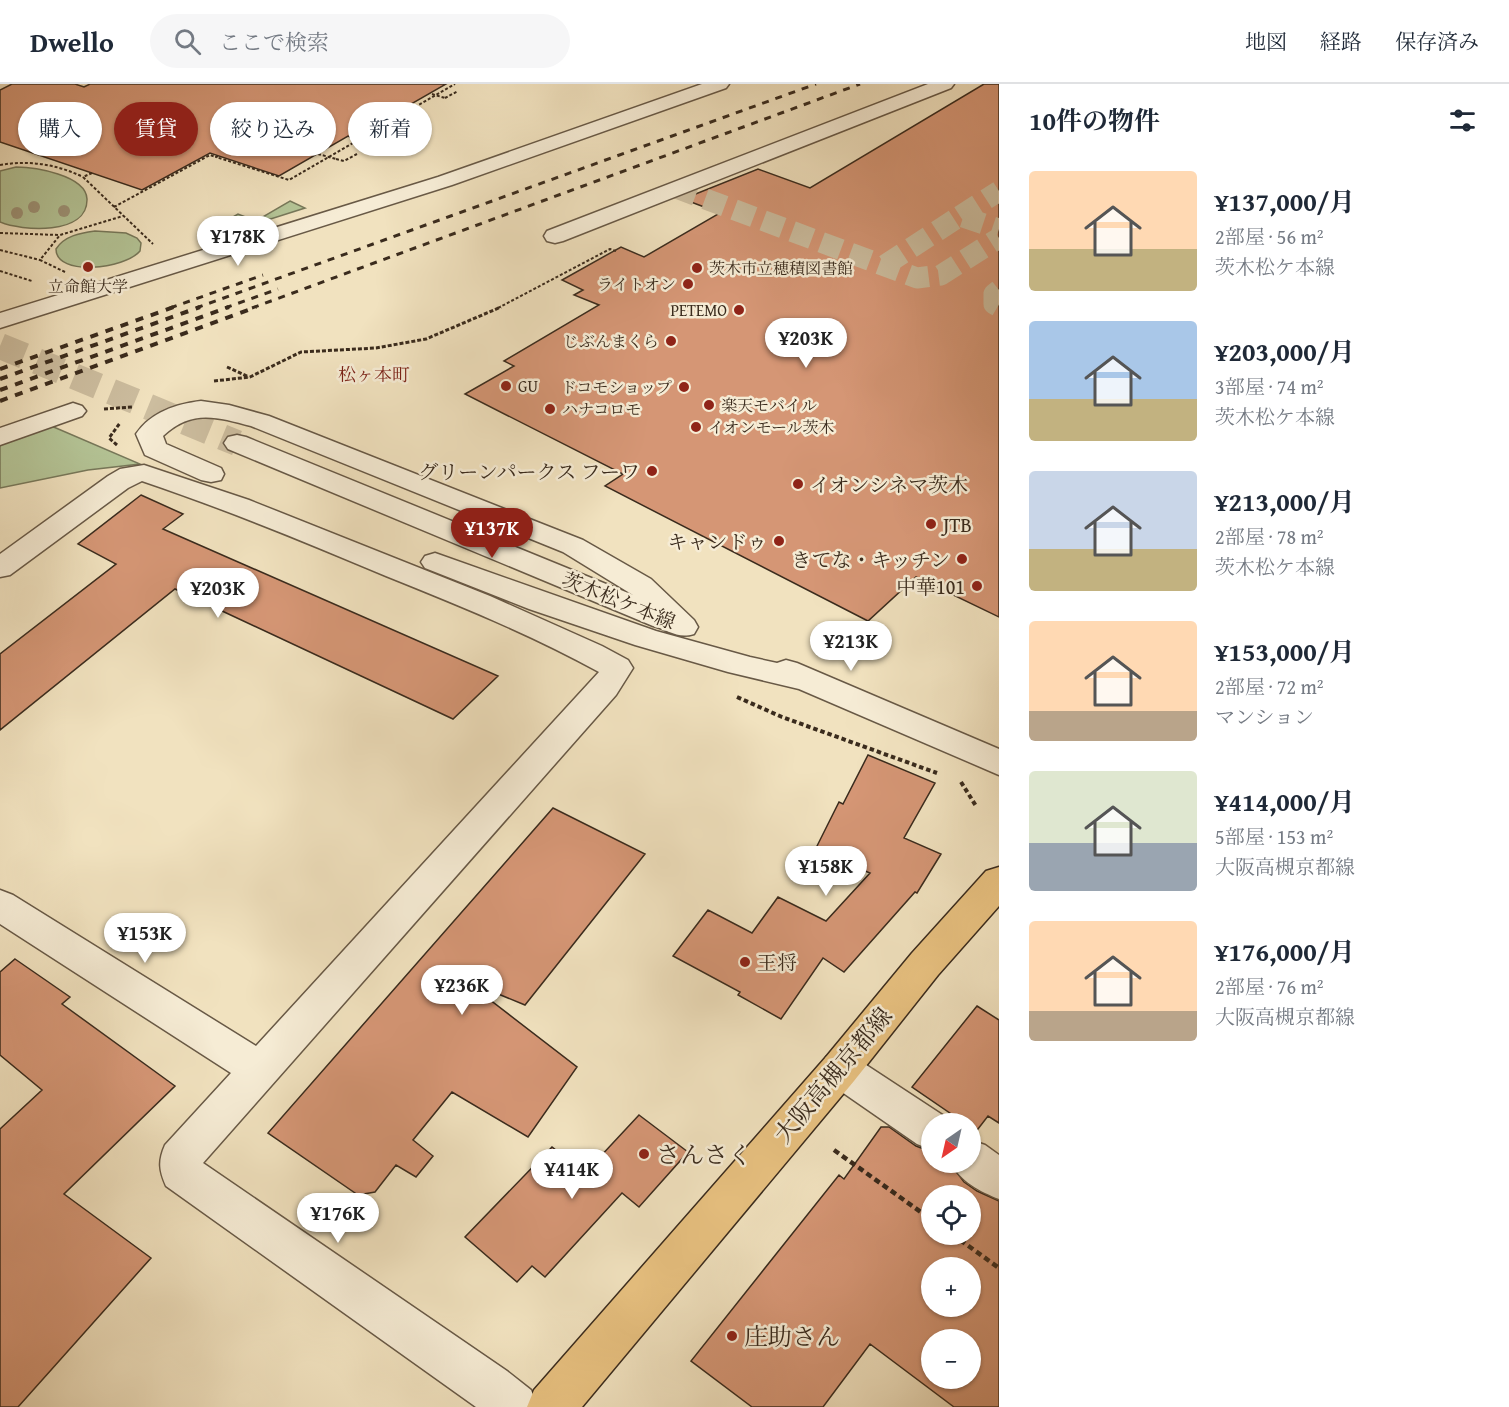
<!DOCTYPE html>
<html lang="ja">
<meta charset="utf-8">
<style>
body{margin:0;font-family:"Gentium Book Plus","Noto Serif JP",serif;background:#f6f6f7;color:#1f2937;height:100vh;display:flex;flex-direction:column;font-size:22px;white-space:nowrap}
*{box-sizing:border-box;margin:0}
p{font-size:20px;color:#747a83}
.icon{flex:none;width:33px;height:33px;fill:none;stroke:currentColor;stroke-width:2;stroke-linecap:round;stroke-linejoin:round}
.map{position:relative;flex:1;overflow:hidden}
.panel{display:flex;flex-direction:column;background:#fff;width:510px}
.panel>*{flex:none}
.top-card{position:absolute;left:18px;top:18px;width:570px;height:54px;display:flex;gap:12px}
.needle{width:39px;rotate:214deg}
.controls{position:absolute;left:921px;top:1029px;display:grid;gap:12px}
.controls a{display:grid;place-items:center;width:60px;height:60px;border-radius:50%;background:#fff;box-shadow:0 2px 4px #0004;font-size:30px}
.price{position:absolute;translate:-50% -51px;padding:0 14px;border-radius:21px;background:#fff;color:#222;font-size:20px;line-height:39px;filter:drop-shadow(0 2px 3px #0008)}
.price::after{content:'';position:absolute;left:50%;top:36px;width:18px;height:14px;margin-left:-9px;background:inherit;clip-path:polygon(0 0,100% 0,50% 100%)}
.price.active{background:#8f2418;color:#fff}
ul{padding:0;list-style:none}
li{display:flex;align-items:center;gap:18px;height:150px;padding:0 30px}
li span{display:grid;place-items:center;flex:none;width:168px;height:120px;border-radius:6px;color:#555}
li>.icon{margin-inline-start:auto}
span .icon{width:72px;height:72px;fill:#fffc;stroke-width:1}
li b{font-size:26px}
h2{display:flex;justify-content:space-between;align-items:center;height:72px;padding:0 30px;font-size:26px}
.chip{padding:0 21px;border-radius:27px;background:#fff;box-shadow:0 2px 4px #0004;font-size:21px;line-height:54px}
.chip.active{background:#8f2418;color:#fff}
header{display:flex;align-items:center;gap:36px;box-sizing:border-box;height:84px;padding:0 30px;background:#fff;border-bottom:2px solid #e0e1e3}
header strong{font-size:28px}
nav{display:flex;gap:33px;margin-inline-start:auto;font-size:21px}
.search{width:420px;height:54px;background:#f6f6f7;display:flex;align-items:center;gap:15px;box-sizing:border-box;padding:0 21px;border-radius:33px;color:#747a83;font-size:22px}
main{display:flex;flex:1;min-height:0}
.map>svg:first-child{display:block}
.green{fill:#b4c496;stroke:#77785a;stroke-width:1.5}
.building{fill:#d59675;stroke:#3a2b1d;stroke-width:1.5;fill-rule:evenodd}
.lines{fill:none;stroke-linecap:round;stroke-linejoin:round}
.minor-tunnel-far1{stroke:#ccbd9f;stroke-width:21;stroke-dasharray:21 10;stroke-linecap:butt}
.minor-tunnel{stroke:#ccbd9f;stroke-width:26;stroke-dasharray:26 14;stroke-linecap:butt}
.minor-casing{stroke:#685946;stroke-width:3}
.major-casing{stroke:#3a2b1d;stroke-width:3}
.path-far3{stroke:#3a2b1d;stroke-width:2;stroke-dasharray:3 2;stroke-linecap:butt}
.path-far2{stroke:#3a2b1d;stroke-width:3;stroke-dasharray:4 2;stroke-linecap:butt}
.path-far1{stroke:#3a2b1d;stroke-width:4;stroke-dasharray:4.5 3;stroke-linecap:butt}
.path{stroke:#3a2b1d;stroke-width:4.5;stroke-dasharray:6 4;stroke-linecap:butt}
.minor{fill:#f6ecd5;fill-rule:evenodd}
.major{fill:#e8c180;fill-rule:evenodd}
.rail-far1{stroke:#3a2b1d;stroke-width:3;stroke-dasharray:7 7;stroke-linecap:butt}
.rail{stroke:#3a2b1d;stroke-width:4;stroke-dasharray:8 8;stroke-linecap:butt}
.path-bridge{stroke:#3a2b1d;stroke-width:2;stroke-dasharray:3 2;stroke-linecap:butt}
.tree{fill:#9d9276}
.poi-dot{fill:#8f2418;stroke:#f6ecd5;stroke-width:2}
.labels{text-anchor:middle;dominant-baseline:central;stroke-width:5;stroke-linejoin:round;paint-order:stroke}
.far-poi-label{font-size:16px;fill:#3a2b1d;stroke:#f6ecd5;text-anchor:start}
.far-neighbourhood-label{font-size:18px;fill:#7a1f14;stroke:#f6ecd5}
.poi-label{font-size:20px;fill:#3a2b1d;stroke:#f6ecd5;text-anchor:end}
.street-label{font-size:20px;fill:#3a2b1d;stroke:#f6ecd5}
.near-street-label{font-size:24px;fill:#3a2b1d;stroke:#f6ecd5}
.near-poi-label{font-size:24px;fill:#3a2b1d;stroke:#f6ecd5;text-anchor:start}
</style>
<header>
<strong>Dwello</strong>
<div class="search"><svg class="icon" aria-label="search" viewBox="0 0 24 24"><circle cx="10" cy="10" r="6"/><path d="M15 15l6 6"/></svg>ここで検索</div>
<nav><a>地図</a><a>経路</a><a>保存済み</a></nav>
</header>
<main>
<div class="map">
<svg width="999" height="1323" viewBox="0 0 999 1323">
<rect width="100%" height="100%" fill="#f1e2bf"/>
<filter id="stains"><feTurbulence type="fractalNoise" baseFrequency=".00333" numOctaves="4"/><feColorMatrix values="0 0 0 0 .2 0 0 0 0 .09 0 0 0 0 .02 0 0 0 .5 -.17"/></filter>
<radialGradient id="worn" r=".72"><stop offset=".6" stop-color="#630" stop-opacity="0"/><stop offset="1" stop-color="#630" stop-opacity=".3"/></radialGradient>
<path class="green" d="M 16,83 C 34,83 86,91 87,115 C 88,152 21,147 0,138 L 0,87 Z
M 290,117 L 305,124 L 214,153 L 208,150 L 208,147 L 238,130 L 256,137 Z
M 95,147 L 126,149 L 137,154 L 141,159 L 140,167 C 125,185 56,193 56,165 C 64,152 80,149 95,147 Z
M 49,341 L 140,380 L 88,386 L 0,404 L 0,358 Z"/>
<path class="building" d="M 12,0 L 75,0 L 84,3 L 90,0 L 446,0 L 352,54 L 348,52 L 279,92 L 210,69 L 142,106 L 0,58 L 0,6 Z
M 984,0 L 999,0 L 999,533 L 916,493 L 868,537 L 605,402 L 623,390 L 465,310 L 514,282 L 504,277 L 599,221 L 574,211 L 583,206 L 562,196 L 621,163 L 644,173 L 720,129 L 683,115 L 758,85 L 810,104 Z
M 141,411 L 183,430 L 163,445 L 498,592 L 453,635 L 175,505 L 0,646 L 0,570 L 116,480 L 78,460 Z
M 868,671 L 935,699 L 904,754 L 941,770 L 917,809 L 915,808 L 844,888 L 823,874 L 781,935 L 738,911 L 740,908 L 673,872 L 708,826 L 752,849 L 778,813 L 826,837 L 870,789 L 815,766 L 839,718 L 843,720 Z
M 553,724 L 645,770 L 525,921 L 474,900 L 472,902 L 577,983 L 528,1053 L 452,1008 L 413,1056 L 433,1072 L 416,1093 L 396,1081 L 375,1108 L 358,1111 L 268,1049 Z
M 15,875 L 70,913 L 62,920 L 175,1002 L 64,1110 L 151,1174 L 18,1323 L 0,1323 L 0,1045 L 42,1006 L 0,971 L 0,888 Z
M 977,922 L 999,936 L 999,1039 L 988,1032 L 971,1054 L 970,1040 L 966,1040 L 912,1003 Z
M 639,1031 L 688,1068 L 639,1123 L 622,1109 L 545,1193 L 532,1182 L 517,1198 L 465,1153 L 552,1063 L 585,1089 Z
M 881,1043 L 889,1043 L 916,1062 L 932,1068 L 932,1078 L 949,1078 L 964,1098 L 977,1107 L 999,1117 L 999,1323 L 954,1323 L 870,1260 L 823,1323 L 752,1323 L 691,1277 L 839,1091 L 844,1095 ZM 932,1112 L 970,1112 L 970,1150 L 932,1150 ZM 932,1184 L 970,1184 L 970,1222 L 932,1222 ZM 932,1256 L 970,1256 L 970,1294 L 932,1294 Z"/>
<g class="lines">
<path class="minor-tunnel-far1" d="M 676,104 L 917,194 L 941,191 L 999,154
M 960,132 L 999,107
M 885,181 L 960,132 L 999,145
M 999,206 L 994,210 L 994,220 L 999,223"/>
<path class="minor-tunnel" d="M 0,262 L 237,359"/>
<defs>
<path id="minor" d="M 702,0 L 729,0 L 726,4 L 452,101 L 0,244 L 0,229 L 438,93 Z
M 928,0 L 954,0 L 951,4 L 563,157 L 555,159 L 547,157 L 544,152 L 547,147 Z
M 201,317 L 229,321 L 269,332 L 583,456 L 651,495 L 694,536 L 698,543 L 694,550 C 677,555 669,546 653,542 L 228,365 L 224,359 L 228,353 L 237,351 L 246,353 L 633,511 L 563,468 L 251,342 C 216,333 192,325 163,352 L 166,360 L 221,384 L 224,390 L 221,396 L 211,398 L 201,396 L 145,371 L 136,350 C 151,328 176,320 201,317 Z
M 73,319 L 82,322 L 86,327 L 82,332 L 0,361 L 0,344 Z
M 144,381 L 249,416 L 490,512 L 602,562 L 628,576 L 633,584 L 616,611 L 203,1079 L 507,1287 L 531,1306 L 538,1323 L 476,1323 L 166,1102 C 159,1086 158,1077 165,1061 L 231,989 L 0,840 L 0,806 L 13,811 L 256,962 L 599,588 C 530,550 458,521 386,492 C 305,458 225,425 142,397 L 128,404 L 10,491 L 0,493 L 0,470 L 108,392 L 120,385 Z
M 435,469 L 656,547 L 750,573 L 777,579 L 786,576 L 797,579 L 999,665 L 999,691 L 799,605 L 728,588 L 635,561 L 529,525 L 425,484 L 421,478 L 425,472 Z
M 840,967 L 854,973 L 947,1034 L 949,1040 L 932,1040 L 932,1066 L 917,1060 L 826,997 L 820,985 L 826,973 Z
M 970,1056 L 985,1061 L 999,1071 L 999,1115 C 981,1108 959,1097 951,1078 L 970,1078 Z"/>
<path id="major" d="M 999,783 L 999,822 L 938,891 L 854,997 L 582,1323 L 527,1323 L 534,1306 L 826,973 L 912,869 L 986,787 Z"/>
</defs>
<use href="#minor" class="minor-casing"/>
<use href="#major" class="major-casing"/>
<path class="path-far3" d="M 445,14 L 458,7
M 397,28 L 403,30 L 455,0
M 218,72 L 216,73 L 289,96 L 403,30
M 336,75 L 344,77 L 357,70
M 0,81 C 29,76 56,80 83,93
M 92,89 L 83,93 L 153,160
M 114,123 L 210,71 L 216,73
M 0,149 L 59,151
M 0,166 L 40,176
M 0,187 L 32,197
M 65,188 L 40,176 L 60,151 L 123,132
M 498,224 L 610,165 L 616,167"/>
<path class="path-far2" d="M 227,283 L 249,293
M 214,297 L 250,293 L 301,268 L 376,264 L 426,255 L 501,223
M 104,325 L 132,323
M 117,361 L 109,354 L 120,339"/>
<path class="path-far1" d="M 737,613 L 782,633 L 937,689
M 961,698 L 976,722"/>
<path class="path" d="M 834,1066 L 932,1136
M 952,1150 L 999,1184"/>
<use href="#minor" class="minor"/>
<use href="#major" class="major"/>
<path class="rail-far1" d="M 170,224 L 263,191
M 196,224 L 816,0
M 225,224 L 278,205
M 252,224 L 860,0"/>
<path class="rail" d="M 0,285 L 174,223
M 0,295 L 200,223
M 0,306 L 229,223
M 0,317 L 256,223"/>
<path class="path-bridge" d="M 432,10 L 445,14
M 318,70 L 336,75"/>
</g>
<g class="tree">
<circle cx="34" cy="123" r="6"/>
<circle cx="64" cy="127" r="6"/>
<circle cx="17" cy="129" r="6"/>
</g>
<g class="poi-dot">
<circle cx="88" cy="183" r="6"/>
<circle cx="697" cy="184" r="6"/>
<circle cx="688" cy="200" r="6"/>
<circle cx="739" cy="226" r="6"/>
<circle cx="671" cy="257" r="6"/>
<circle cx="506" cy="302" r="6"/>
<circle cx="684" cy="303" r="6"/>
<circle cx="709" cy="321" r="6"/>
<circle cx="550" cy="325" r="6"/>
<circle cx="696" cy="343" r="6"/>
<circle cx="652" cy="387" r="6"/>
<circle cx="798" cy="400" r="6"/>
<circle cx="931" cy="440" r="6"/>
<circle cx="779" cy="457" r="6"/>
<circle cx="962" cy="475" r="6"/>
<circle cx="977" cy="502" r="6"/>
<circle cx="745" cy="878" r="6"/>
<circle cx="644" cy="1070" r="6"/>
<circle cx="732" cy="1252" r="6"/>
</g>
<g class="labels">
<g class="far-poi-label">
<text x="709" y="184">茨木市立穂積図書館</text>
<text x="676" y="200" text-anchor="end">ライトオン</text>
<text x="88" y="202" text-anchor="middle">立命館大学</text>
<text x="727" y="226" text-anchor="end">PETEMO</text>
<text x="659" y="257" text-anchor="end">じぶんまくら</text>
<text x="518" y="302">GU</text>
<text x="672" y="303" text-anchor="end">ドコモショップ</text>
<text x="721" y="321">楽天モバイル</text>
<text x="562" y="325">ハナコロモ</text>
<text x="708" y="343">イオンモール茨木</text>
</g>
<g class="far-neighbourhood-label">
<text x="374" y="290">松ヶ本町</text>
</g>
<g class="poi-label">
<text x="640" y="387">グリーンパークス フーワ</text>
<text x="810" y="400" text-anchor="start">イオンシネマ茨木</text>
<text x="943" y="440" text-anchor="start">JTB</text>
<text x="767" y="457">キャンドゥ</text>
<text x="950" y="475">きてな・キッチン</text>
<text x="965" y="502">中華101</text>
<text x="757" y="878" text-anchor="start">王将</text>
</g>
<g class="street-label">
<text transform="translate(619 516) rotate(22)">茨木松ケ本線</text>
</g>
<g class="near-street-label">
<text transform="translate(833 991) rotate(-50)">大阪高槻京都線</text>
</g>
<g class="near-poi-label">
<text x="656" y="1070">さんさく</text>
<text x="744" y="1252">庄助さん</text>
</g>
</g>
<rect width="100%" height="100%" filter="url(#stains)"/>
<rect width="100%" height="100%" fill="url(#worn)"/>
</svg>
<div class="controls">
<a><svg class="needle" viewBox="-14 -14 28 28"><path d="M0-13l5 13h-10z" fill="#e53935"/><path d="M0 13l5-13h-10z" fill="#747a83"/></svg></a>
<a><svg class="icon" aria-label="locate" viewBox="0 0 24 24"><circle cx="12" cy="12" r="6"/><path d="M12 2v4M12 18v4M2 12h4M18 12h4"/></svg></a>
<a>+</a>
<a>−</a>
</div>
<b class="price" style="left:238px;top:183px">¥178K</b>
<b class="price" style="left:806px;top:285px">¥203K</b>
<b class="price active" style="left:492px;top:475px">¥137K</b>
<b class="price" style="left:218px;top:535px">¥203K</b>
<b class="price" style="left:851px;top:588px">¥213K</b>
<b class="price" style="left:826px;top:813px">¥158K</b>
<b class="price" style="left:145px;top:880px">¥153K</b>
<b class="price" style="left:462px;top:932px">¥236K</b>
<b class="price" style="left:572px;top:1116px">¥414K</b>
<b class="price" style="left:338px;top:1160px">¥176K</b>
<div class="top-card">
<a class="chip">購入</a>
<a class="chip active">賃貸</a>
<a class="chip">絞り込み</a>
<a class="chip">新着</a>
</div>
</div>
<section class="panel">
<h2>10件の物件<svg class="icon" aria-label="filters" viewBox="0 0 24 24"><path d="M4 7h16M4 17h16"/><circle cx="9" cy="7" r="2"/><circle cx="15" cy="17" r="2"/></svg></h2>
<ul>
<li><span style="background:linear-gradient(#ffd9b3 65%,#c2b280 0)"><svg class="icon" aria-label="home" viewBox="0 0 24 24"><path d="M3 11l9-7 9 7M6 9v11h12V9"/></svg></span><div><b>¥137,000/月</b><p>2部屋 · 56 m²</p><p>茨木松ケ本線</p></div></li>
<li><span style="background:linear-gradient(#a9c7e8 65%,#c2b280 0)"><svg class="icon" aria-label="home" viewBox="0 0 24 24"><path d="M3 11l9-7 9 7M6 9v11h12V9"/></svg></span><div><b>¥203,000/月</b><p>3部屋 · 74 m²</p><p>茨木松ケ本線</p></div></li>
<li><span style="background:linear-gradient(#c9d6e8 65%,#c2b280 0)"><svg class="icon" aria-label="home" viewBox="0 0 24 24"><path d="M3 11l9-7 9 7M6 9v11h12V9"/></svg></span><div><b>¥213,000/月</b><p>2部屋 · 78 m²</p><p>茨木松ケ本線</p></div></li>
<li><span style="background:linear-gradient(#ffd9b3 75%,#b9a48a 0)"><svg class="icon" aria-label="home" viewBox="0 0 24 24"><path d="M3 11l9-7 9 7M6 9v11h12V9"/></svg></span><div><b>¥153,000/月</b><p>2部屋 · 72 m²</p><p>マンション</p></div></li>
<li><span style="background:linear-gradient(#dfe7d0 60%,#9aa5b1 0)"><svg class="icon" aria-label="home" viewBox="0 0 24 24"><path d="M3 11l9-7 9 7M6 9v11h12V9"/></svg></span><div><b>¥414,000/月</b><p>5部屋 · 153 m²</p><p>大阪高槻京都線</p></div></li>
<li><span style="background:linear-gradient(#ffd9b3 75%,#b9a48a 0)"><svg class="icon" aria-label="home" viewBox="0 0 24 24"><path d="M3 11l9-7 9 7M6 9v11h12V9"/></svg></span><div><b>¥176,000/月</b><p>2部屋 · 76 m²</p><p>大阪高槻京都線</p></div></li>
</ul>
</section>
</main>
